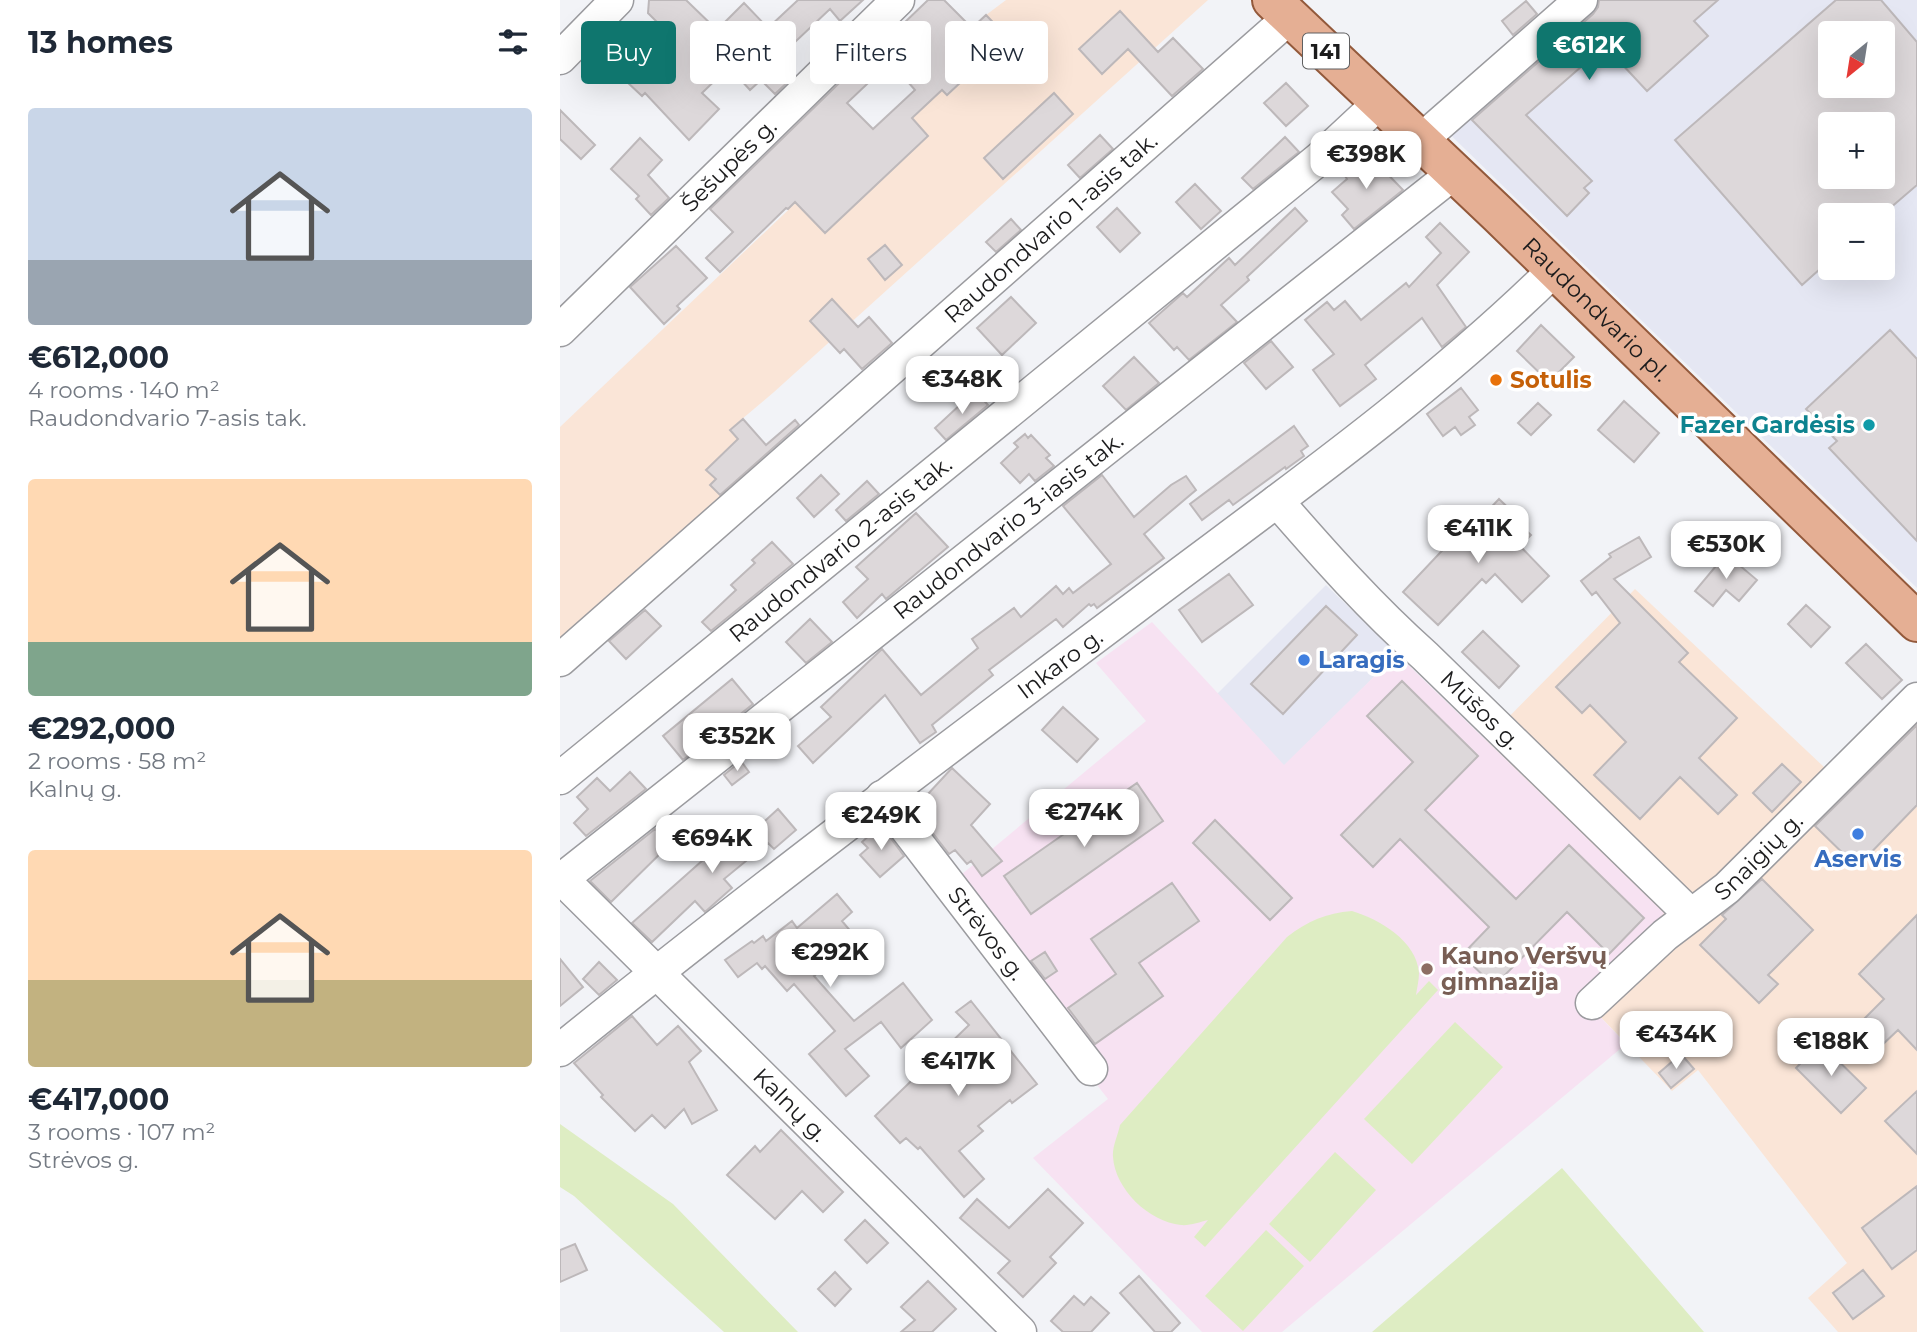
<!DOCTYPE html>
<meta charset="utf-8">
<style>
body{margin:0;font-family:Montserrat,sans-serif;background:#f6f6f7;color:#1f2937;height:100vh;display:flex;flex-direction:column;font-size:26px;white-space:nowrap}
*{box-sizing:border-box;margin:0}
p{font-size:23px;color:#747a83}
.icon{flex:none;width:38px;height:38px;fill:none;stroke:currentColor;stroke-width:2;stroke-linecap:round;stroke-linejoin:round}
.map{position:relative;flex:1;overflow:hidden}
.drawer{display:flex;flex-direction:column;background:#fff;width:560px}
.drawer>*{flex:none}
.banner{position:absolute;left:21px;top:21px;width:665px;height:63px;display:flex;gap:14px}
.needle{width:46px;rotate:210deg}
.buttons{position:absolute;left:1258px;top:21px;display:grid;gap:14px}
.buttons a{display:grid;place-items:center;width:77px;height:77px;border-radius:7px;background:#fff;box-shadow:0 7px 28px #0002;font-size:35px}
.price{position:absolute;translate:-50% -60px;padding:0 16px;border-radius:14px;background:#fff;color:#222;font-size:23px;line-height:46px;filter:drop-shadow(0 2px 4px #0008)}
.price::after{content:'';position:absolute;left:50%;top:42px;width:21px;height:16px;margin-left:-10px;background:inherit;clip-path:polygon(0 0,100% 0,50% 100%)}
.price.active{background:#0f766e;color:#fff}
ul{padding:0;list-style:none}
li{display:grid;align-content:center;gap:14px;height:371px;padding:0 28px}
li span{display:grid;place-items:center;height:217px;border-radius:7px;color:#555}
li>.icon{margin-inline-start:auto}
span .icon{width:126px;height:126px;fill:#fffc;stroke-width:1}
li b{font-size:30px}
h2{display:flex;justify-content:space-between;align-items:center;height:84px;padding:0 28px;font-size:30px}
.pill{padding:0 24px;border-radius:7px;background:#fff;box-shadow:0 7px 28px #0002;font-size:24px;line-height:63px}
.pill.active{background:#0f766e;color:#fff}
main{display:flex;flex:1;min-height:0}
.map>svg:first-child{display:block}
.built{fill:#e5e7f3;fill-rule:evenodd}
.industrial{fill:#fae5d7}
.education{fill:#f7e2f2}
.green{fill:#deedc3}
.building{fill:#ddd8da;stroke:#bdb8ba;stroke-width:2;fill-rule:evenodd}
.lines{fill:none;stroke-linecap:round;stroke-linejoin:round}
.minor-casing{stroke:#9b9b9f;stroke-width:35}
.major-casing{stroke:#93593b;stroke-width:42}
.minor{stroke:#fff;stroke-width:32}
.major{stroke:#e5af94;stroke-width:38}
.food-dot{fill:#e8710a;stroke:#fff;stroke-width:2.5}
.culture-dot{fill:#0f9aa8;stroke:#fff;stroke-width:2.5}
.shop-dot{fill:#3f7fe0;stroke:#fff;stroke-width:2.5}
.education-dot{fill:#8d6e63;stroke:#fff;stroke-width:2.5}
.labels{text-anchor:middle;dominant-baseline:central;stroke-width:7;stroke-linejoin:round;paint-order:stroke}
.shield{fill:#fff;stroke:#5f5f60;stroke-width:2}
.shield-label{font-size:21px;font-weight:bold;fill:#1b1b1c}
.street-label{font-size:23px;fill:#1b1b1c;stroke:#fff}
.food-label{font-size:23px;font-weight:bold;fill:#c56008;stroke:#fff;text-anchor:start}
.culture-label{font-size:23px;font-weight:bold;fill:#0d838f;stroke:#fff;text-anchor:end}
.shop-label{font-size:23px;font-weight:bold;fill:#366cbe;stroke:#fff;text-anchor:start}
.education-label{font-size:23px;font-weight:bold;fill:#785e54;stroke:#fff;text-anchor:start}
</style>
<main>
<section class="drawer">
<h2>13 homes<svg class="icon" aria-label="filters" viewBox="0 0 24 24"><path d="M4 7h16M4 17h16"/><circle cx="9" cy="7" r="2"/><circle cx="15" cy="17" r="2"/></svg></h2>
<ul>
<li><span style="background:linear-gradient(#c9d6e8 70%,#9aa5b1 0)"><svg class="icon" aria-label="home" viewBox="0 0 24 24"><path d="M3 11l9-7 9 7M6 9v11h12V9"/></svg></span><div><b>€612,000</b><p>4 rooms · 140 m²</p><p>Raudondvario 7-asis tak.</p></div></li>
<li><span style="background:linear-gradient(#ffd9b3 75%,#7fa58c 0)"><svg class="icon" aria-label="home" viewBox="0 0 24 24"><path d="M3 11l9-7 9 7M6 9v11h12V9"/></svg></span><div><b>€292,000</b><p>2 rooms · 58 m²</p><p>Kalnų g.</p></div></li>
<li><span style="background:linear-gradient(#ffd9b3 60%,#c2b280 0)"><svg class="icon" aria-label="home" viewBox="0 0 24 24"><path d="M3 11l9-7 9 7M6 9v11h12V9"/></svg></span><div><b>€417,000</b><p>3 rooms · 107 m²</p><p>Strėvos g.</p></div></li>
</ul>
</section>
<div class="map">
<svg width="1357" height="1332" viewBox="0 0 1357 1332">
<rect width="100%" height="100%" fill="#f2f3f7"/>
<path class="built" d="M 1022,0 L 1357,0 L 1357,588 L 871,116 ZM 1270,33 L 1323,33 L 1323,86 L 1270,86 ZM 1270,124 L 1323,124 L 1323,177 L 1270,177 ZM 1270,215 L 1323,215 L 1323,268 L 1270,268 Z
M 766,585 L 837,654 L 724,766 L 657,694 Z"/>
<path class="industrial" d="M 446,0 L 648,0 L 214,392 L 169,430 L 207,472 L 0,654 L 0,427 L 368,77 L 365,73 L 426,15 Z
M 1075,589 L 1281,783 L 1357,710 L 1357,1332 L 1278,1332 L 1248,1298 L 1287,1263 L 1138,1070 L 1112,1091 L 1027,1003 L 1103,913 L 926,740 Z"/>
<path class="education" d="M 592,622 L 724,765 L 837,654 L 1104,913 L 1027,1003 L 1066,1044 L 722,1332 L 642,1332 L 473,1158 L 548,1099 L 384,889 L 586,721 L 536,663 Z"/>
<path class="green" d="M 792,911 C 819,919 857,941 859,973 C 859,980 857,988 856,995 L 869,981 L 878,990 L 645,1247 L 634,1237 L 648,1220 C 640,1222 629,1226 621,1225 C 589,1222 555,1189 553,1157 C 552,1147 558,1135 560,1125 L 727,937 C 748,921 766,913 792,911 Z
M 895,1022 L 943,1067 L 852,1164 L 804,1119 Z
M 0,1124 L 113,1204 L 238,1332 L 164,1332 L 14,1196 L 0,1187 Z
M 775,1152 L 816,1190 L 750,1262 L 709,1224 Z
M 1002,1168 L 1144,1332 L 812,1332 Z
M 706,1230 L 744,1266 L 683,1331 L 645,1296 Z"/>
<path class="building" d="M 89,0 L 126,0 L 157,30 L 184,3 L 208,28 L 238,0 L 303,0 L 280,21 L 270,9 L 218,58 L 234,76 L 215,94 L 201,80 L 190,90 L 169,67 L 142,93 L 159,109 L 129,140 L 85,93 L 82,96 L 65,80 L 66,57 L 80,43 L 78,40 L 96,21 L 88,13 Z
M 368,0 L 384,0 L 412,28 L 426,15 L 448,38 L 387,95 L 382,90 L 352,118 L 368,136 L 265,233 L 235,202 L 228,209 L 226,208 L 160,272 L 146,258 L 173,232 L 150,209 L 310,53 L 324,68 L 287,103 L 313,129 L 355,90 L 335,67 L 362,43 L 343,24 Z
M 1039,0 L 1158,0 L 1134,21 L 1148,36 L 1087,91 L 1045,46 L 966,115 L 1032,181 L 1024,188 L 1029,193 L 1007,216 L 912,120 L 1033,14 L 1038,7 Z
M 1276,0 L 1321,0 L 1357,42 L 1357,185 L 1322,215 L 1270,215 L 1270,260 L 1242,285 L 1115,140 ZM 1270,33 L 1323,33 L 1323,86 L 1270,86 ZM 1270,124 L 1323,124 L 1323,177 L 1270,177 Z
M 966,1 L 977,14 L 953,35 L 942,21 Z
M 560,11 L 598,52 L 613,38 L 643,69 L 612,96 L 568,49 L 542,74 L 519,49 Z
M 726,83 L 748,106 L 726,126 L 704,103 Z
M 494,93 L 513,114 L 443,179 L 424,158 Z
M 0,110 L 35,145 L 21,159 L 0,139 Z
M 540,135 L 553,149 L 520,178 L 508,165 Z
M 725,137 L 739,152 L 693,189 L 682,178 Z
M 80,138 L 102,160 L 88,175 L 109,198 L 91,215 L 76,199 L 79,196 L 51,169 Z
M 808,154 L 843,190 L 794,229 L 782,215 L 788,209 L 772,192 L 787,179 L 785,176 Z
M 635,184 L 661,211 L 641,229 L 616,202 Z
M 557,208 L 580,233 L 560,252 L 537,227 Z
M 735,208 L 747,221 L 687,277 L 689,280 L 661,305 L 677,322 L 629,360 L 617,347 L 614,350 L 589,323 L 623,293 L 627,297 L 669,258 L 675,265 Z
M 451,219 L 461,230 L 436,252 L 426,242 Z
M 880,223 L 909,252 L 877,285 L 906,327 L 882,347 L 862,318 L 805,365 L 816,379 L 780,406 L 753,370 L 774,354 L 745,320 L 767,302 L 774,310 L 785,301 L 801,320 L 846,283 L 849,287 L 881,253 L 866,237 Z
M 325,245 L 342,265 L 325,280 L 308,259 Z
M 116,246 L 147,278 L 117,306 L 120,309 L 104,324 L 70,287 Z
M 451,297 L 476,323 L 442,355 L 417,328 Z
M 272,299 L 298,327 L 309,317 L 332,343 L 302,369 L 284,349 L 280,353 L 250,321 Z
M 981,325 L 1014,357 L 989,382 L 957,351 Z
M 1330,330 L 1357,359 L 1357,541 L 1269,448 L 1277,441 L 1246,409 Z
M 711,341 L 733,367 L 706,389 L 684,363 Z
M 574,357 L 599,383 L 566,410 L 543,386 Z
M 901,388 L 918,410 L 909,417 L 915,425 L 901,435 L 895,427 L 883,436 L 867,414 Z
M 415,391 L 428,405 L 386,440 L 375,428 Z
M 1064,401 L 1099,433 L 1074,462 L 1038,430 Z
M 978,403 L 991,415 L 971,435 L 958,423 Z
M 183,419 L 206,445 L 235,420 L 239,425 L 160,495 L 150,485 L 156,479 L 146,470 L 178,439 L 170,430 Z
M 734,426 L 748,446 L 741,451 L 744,456 L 726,469 L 725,467 L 673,505 L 669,500 L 642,520 L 630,504 Z
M 465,434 L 468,438 L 471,435 L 490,455 L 486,458 L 494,466 L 475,481 L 469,474 L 460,483 L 441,463 L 458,447 L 454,443 Z
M 261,475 L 279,494 L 254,517 L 237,498 Z
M 542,475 L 574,517 L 611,485 L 626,476 L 636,490 L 584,534 L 604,558 L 537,608 L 534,604 L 531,606 L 529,604 L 503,627 L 496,619 L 429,670 L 433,675 L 372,725 L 376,732 L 360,743 L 325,695 L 253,763 L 238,746 L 271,717 L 261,707 L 322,649 L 361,695 L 418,648 L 412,639 L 454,608 L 461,617 L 496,586 L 503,594 L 509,588 L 513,593 L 551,564 L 503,506 Z
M 307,481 L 319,494 L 286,521 L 276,510 Z
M 939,499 L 960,519 L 957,522 L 971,535 L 960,546 L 989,576 L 962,602 L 935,574 L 926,583 L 922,579 L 878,625 L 843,592 L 894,538 L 898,542 Z
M 356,513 L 388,547 L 326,599 L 322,594 L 297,618 L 283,602 L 308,579 L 296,567 Z
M 1079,537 L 1091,557 L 1054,579 L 1128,653 L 1119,662 L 1177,718 L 1139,758 L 1177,795 L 1158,814 L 1120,777 L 1080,819 L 1034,775 L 1066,742 L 1030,705 L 1022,713 L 996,687 L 1060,623 L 1036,592 L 1032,595 L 1021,581 L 1051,557 L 1049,554 Z
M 212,542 L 233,564 L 151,631 L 142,622 L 176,590 L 171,585 L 195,563 L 192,560 Z
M 1166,554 L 1197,580 L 1179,601 L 1166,590 L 1153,606 L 1135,591 Z
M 669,574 L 693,605 L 642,642 L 619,610 Z
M 1246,605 L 1270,627 L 1251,647 L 1228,624 Z
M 766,606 L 797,635 L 723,714 L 691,684 Z
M 85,610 L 101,626 L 66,659 L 49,641 Z
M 250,619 L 272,642 L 246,663 L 226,642 Z
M 923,631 L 959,666 L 939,688 L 902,652 Z
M 1306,644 L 1342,680 L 1322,699 L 1286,663 Z
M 172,679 L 193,704 L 123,760 L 103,736 Z
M 842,681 L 918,756 L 865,810 L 956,899 L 1009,845 L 1084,918 L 1049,954 L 1007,912 L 934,986 L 902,955 L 929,927 L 840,839 L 813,867 L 781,835 L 853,762 L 807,716 Z
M 503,707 L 538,739 L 517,762 L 482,730 Z
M 1357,725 L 1357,805 L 1297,867 L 1255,826 Z
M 181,761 L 189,772 L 172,785 L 164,775 Z
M 1222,764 L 1241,782 L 1212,812 L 1193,793 Z
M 392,768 L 430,804 L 411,825 L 442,861 L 422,876 L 411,861 L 407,864 L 395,850 L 389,854 L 358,814 L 374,802 L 367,795 Z
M 70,772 L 86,789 L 26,836 L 14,823 L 28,809 L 17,797 L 37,778 L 50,791 Z
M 577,783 L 603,821 L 471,914 L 444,876 Z
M 218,809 L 236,830 L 214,849 L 208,843 L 164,879 L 172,888 L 155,903 L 145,912 L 135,901 L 92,942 L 72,923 L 161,844 L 157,838 L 171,826 L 183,841 Z
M 655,820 L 732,898 L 710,920 L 633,843 Z
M 321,825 L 344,856 L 320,877 L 300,855 L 308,848 L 302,842 Z
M 95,829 L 110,844 L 51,902 L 30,881 Z
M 1202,879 L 1253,930 L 1208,975 L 1218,984 L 1199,1003 L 1140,945 L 1166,919 L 1162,915 Z
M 612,883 L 639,921 L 579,963 L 603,996 L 535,1044 L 508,1008 L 556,974 L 531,939 Z
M 277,894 L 292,912 L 282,921 L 298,940 L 254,976 L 294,1021 L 343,983 L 372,1020 L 341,1048 L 321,1022 L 285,1049 L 309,1076 L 286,1096 L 249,1054 L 275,1031 L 234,984 L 227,991 L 205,966 L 202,969 L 197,963 L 178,977 L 165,960 L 192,941 L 194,943 L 203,936 L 206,941 L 232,921 L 237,928 Z
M 1357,915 L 1357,1050 L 1338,1030 L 1321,1046 L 1299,1024 L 1324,999 L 1299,974 Z
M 485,952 L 497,971 L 485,979 L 471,961 Z
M 0,959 L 23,987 L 0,1006 Z
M 39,962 L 57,980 L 39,995 L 23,979 Z
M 411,1001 L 477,1084 L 452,1103 L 450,1100 L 418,1126 L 423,1131 L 399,1151 L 424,1179 L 404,1197 L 360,1147 L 358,1149 L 346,1138 L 340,1143 L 315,1116 L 409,1025 L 396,1012 Z
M 72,1016 L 97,1045 L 118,1026 L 141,1051 L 129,1062 L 157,1110 L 132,1124 L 124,1109 L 105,1128 L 92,1115 L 75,1131 L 41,1097 L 43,1095 L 14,1063 Z
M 1260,1043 L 1306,1088 L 1281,1113 L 1236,1068 Z
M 1121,1054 L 1134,1069 L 1111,1088 L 1099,1073 Z
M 1357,1091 L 1357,1154 L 1325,1121 Z
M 221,1130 L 283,1192 L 263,1212 L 242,1191 L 215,1219 L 167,1175 L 195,1146 L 200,1152 Z
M 1357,1186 L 1357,1250 L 1332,1269 L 1302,1228 Z
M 488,1189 L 523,1223 L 490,1257 L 496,1263 L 463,1297 L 438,1273 L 450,1261 L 400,1218 L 417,1199 L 449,1228 Z
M 305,1220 L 328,1243 L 307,1263 L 285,1240 Z
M 15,1244 L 27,1270 L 0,1282 L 0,1250 Z
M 1303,1270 L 1324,1296 L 1293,1319 L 1273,1293 Z
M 275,1272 L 291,1289 L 275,1306 L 258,1289 Z
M 579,1276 L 620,1323 L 611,1332 L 595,1332 L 560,1293 Z
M 368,1281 L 396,1309 L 372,1332 L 341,1332 L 355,1320 L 341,1307 Z
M 514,1296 L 524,1305 L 531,1297 L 549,1313 L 531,1332 L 503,1332 L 491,1321 Z"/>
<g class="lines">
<defs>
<g id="minor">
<path d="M 0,58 L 57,0"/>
<path d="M 860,141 L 1021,0"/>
<path id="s1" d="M 0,330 L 338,0"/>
<path id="s2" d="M 717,501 C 764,555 811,608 865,656 L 1130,914"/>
<path id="s3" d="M 0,660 L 730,17"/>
<path id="s4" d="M 0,778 L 760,158 L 819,103"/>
<path id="s5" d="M 322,797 L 531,1069"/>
<path id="s6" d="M 0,877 L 460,1332"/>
<path id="s7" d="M 2,879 L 894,173"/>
<path id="s8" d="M 1032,1003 L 1105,935 L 1167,888 L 1357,699"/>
<path id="s9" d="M 0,1050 C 188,898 381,753 574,608 C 717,500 866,396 994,270"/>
</g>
<g id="major">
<path id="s10" d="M 712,0 L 938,214 L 1357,622"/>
</g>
</defs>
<use href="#minor" class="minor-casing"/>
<use href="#major" class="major-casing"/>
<use href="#minor" class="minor"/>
<use href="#major" class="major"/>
</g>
<circle class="food-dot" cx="936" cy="380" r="7"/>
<circle class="culture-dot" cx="1309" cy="425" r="7"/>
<g class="shop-dot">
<circle cx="744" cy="660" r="7"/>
<circle cx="1298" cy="834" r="7"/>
</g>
<circle class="education-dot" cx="867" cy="969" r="7"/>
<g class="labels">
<rect class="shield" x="743" y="33.5" width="46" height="35" rx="5"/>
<g class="shield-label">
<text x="766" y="51">141</text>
</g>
<g class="street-label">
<text stroke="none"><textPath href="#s1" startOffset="236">Šešupės g.</textPath></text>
<text stroke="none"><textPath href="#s3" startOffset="654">Raudondvario 1-asis tak.</textPath></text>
<text stroke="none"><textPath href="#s10" startOffset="448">Raudondvario pl.</textPath></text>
<text stroke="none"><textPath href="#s7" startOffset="569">Raudondvario 3-iasis tak.</textPath></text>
<text stroke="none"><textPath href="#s4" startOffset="362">Raudondvario 2-asis tak.</textPath></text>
<text stroke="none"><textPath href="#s9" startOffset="632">Inkaro g.</textPath></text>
<text stroke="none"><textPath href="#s2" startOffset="292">Mūšos g.</textPath></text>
<text stroke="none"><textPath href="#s8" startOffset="222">Snaigių g.</textPath></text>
<text stroke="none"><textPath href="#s5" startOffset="172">Strėvos g.</textPath></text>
<text stroke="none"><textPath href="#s6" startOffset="324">Kalnų g.</textPath></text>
</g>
<g class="food-label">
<text x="950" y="380">Sotulis</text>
</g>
<g class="culture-label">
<text x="1295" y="425">Fazer Gardėsis</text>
</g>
<g class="shop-label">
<text x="758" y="660">Laragis</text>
<text x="1298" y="859" text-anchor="middle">Aservis</text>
</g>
<g class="education-label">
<text x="881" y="956">Kauno Veršvų<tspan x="881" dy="26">gimnazija</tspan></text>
</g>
</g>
</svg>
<div class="buttons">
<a><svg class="needle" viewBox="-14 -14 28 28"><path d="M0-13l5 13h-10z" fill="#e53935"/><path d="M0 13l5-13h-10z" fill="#747a83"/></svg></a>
<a>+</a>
<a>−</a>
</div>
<b class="price active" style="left:1029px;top:82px">€612K</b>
<b class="price" style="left:806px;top:191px">€398K</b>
<b class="price" style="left:402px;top:416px">€348K</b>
<b class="price" style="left:918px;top:565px">€411K</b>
<b class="price" style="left:1166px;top:581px">€530K</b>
<b class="price" style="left:177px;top:773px">€352K</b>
<b class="price" style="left:524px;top:849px">€274K</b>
<b class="price" style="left:321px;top:852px">€249K</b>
<b class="price" style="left:152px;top:875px">€694K</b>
<b class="price" style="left:270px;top:989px">€292K</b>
<b class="price" style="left:1116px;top:1071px">€434K</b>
<b class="price" style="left:1271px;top:1078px">€188K</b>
<b class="price" style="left:398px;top:1098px">€417K</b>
<div class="banner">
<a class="pill active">Buy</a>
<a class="pill">Rent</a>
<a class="pill">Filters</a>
<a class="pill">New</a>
</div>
</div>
</main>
